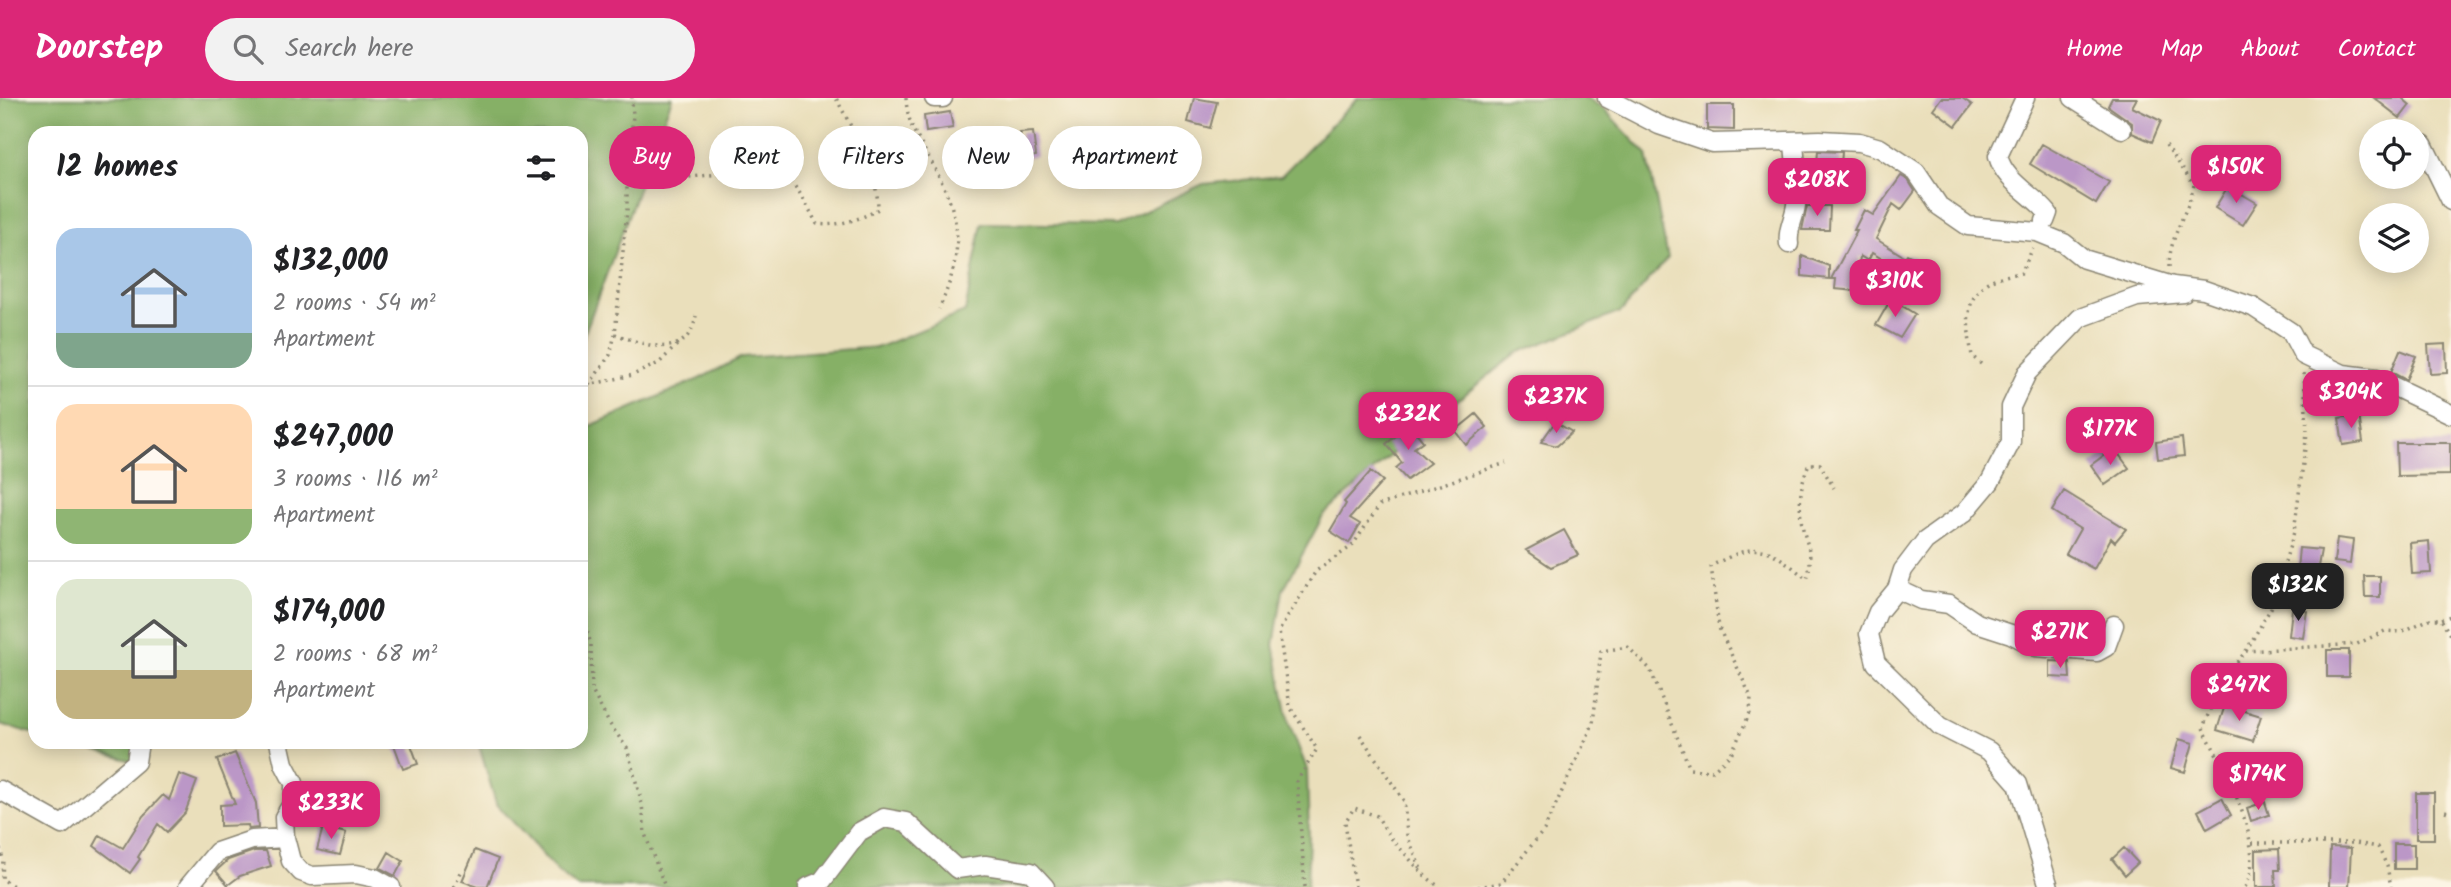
<!DOCTYPE html>
<meta charset="utf-8">
<style>
body{margin:0;font-family:Kalam,sans-serif;background:#f2f2f2;color:#202124;height:100vh;display:flex;flex-direction:column;font-size:26px;white-space:nowrap}
*{box-sizing:border-box;margin:0}
p{font-size:23px;color:#757577}
.icon{flex:none;width:38px;height:38px;fill:none;stroke:currentColor;stroke-width:2;stroke-linecap:round;stroke-linejoin:round}
.map{position:relative;flex:1;overflow:hidden}
.sheet{position:absolute;left:28px;top:28px;width:560px;height:623px;display:flex;flex-direction:column;background:#fff;border-radius:21px;box-shadow:0 4px 18px #0003}
.sheet>*{flex:none}
.top-card{position:absolute;left:609px;top:28px;width:665px;height:63px;display:flex;gap:14px}
.buttons{position:absolute;left:2359px;top:21px;display:grid;gap:14px}
.buttons a{display:grid;place-items:center;width:70px;height:70px;border-radius:50%;background:#fff;box-shadow:0 4px 18px #0003;font-size:35px}
.price{position:absolute;translate:-50% -60px;padding:0 16px;border-radius:14px;background:#db2777;color:#fff;font-size:23px;line-height:46px;filter:drop-shadow(0 2px 4px #0008)}
.price::after{content:'';position:absolute;left:50%;top:42px;width:21px;height:16px;margin-left:-10px;background:inherit;clip-path:polygon(0 0,100% 0,50% 100%)}
.price.on{background:#222;color:#fff}
ul{padding:0;list-style:none}
li{display:flex;align-items:center;gap:21px;height:175px;padding:0 28px}
li+li{border-top:2px solid #e0e0e0}
li span{display:grid;place-items:center;flex:none;width:196px;height:140px;border-radius:21px;color:#555}
li>.icon{margin-inline-start:auto}
span .icon{width:84px;height:84px;fill:#fffc;stroke-width:1}
li b{font-size:30px}
h2{display:flex;justify-content:space-between;align-items:center;height:84px;padding:0 28px;font-size:30px}
.pill{padding:0 24px;border-radius:32px;background:#fff;box-shadow:0 4px 18px #0003;font-size:24px;line-height:63px}
.pill.on{background:#db2777;color:#fff}
header{display:flex;align-items:center;gap:42px;box-sizing:border-box;height:98px;padding:0 35px;background:#db2777;color:#fff}
header strong{font-size:33px}
nav{display:flex;gap:38px;margin-inline-start:auto;font-size:24px}
.search{width:490px;height:63px;background:#f2f2f2;display:flex;align-items:center;gap:18px;box-sizing:border-box;padding:0 24px;border-radius:38px;color:#757577;font-size:26px}
.map>svg:first-child{display:block}
.forest{fill:#86b066;stroke:#586e48;stroke-width:2}
.building{fill:#bb97c7}
.lines{fill:none;stroke-linecap:round;stroke-linejoin:round}
.minor-casing{stroke:#8a8573;stroke-width:21}
.path{stroke:#8a8573;stroke-width:3.5;stroke-dasharray:2 5;stroke-linecap:butt}
.minor{stroke:#fff;stroke-width:18}
</style>
<header>
<strong>Doorstep</strong>
<div class="search"><svg class="icon" aria-label="search" viewBox="0 0 24 24"><circle cx="10" cy="10" r="6"/><path d="M15 15l6 6"/></svg>Search here</div>
<nav><a>Home</a><a>Map</a><a>About</a><a>Contact</a></nav>
</header>
<div class="map">
<svg width="2451" height="789" viewBox="0 0 2451 789">
<rect width="100%" height="100%" fill="#fcf5e5"/>
<filter id="ink" filterUnits="userSpaceOnUse"><feTurbulence type="fractalNoise" baseFrequency=".0143" numOctaves="2"/><feDisplacementMap in="SourceGraphic" scale="14" xChannelSelector="R" yChannelSelector="G"/><feConvolveMatrix kernelMatrix="1 2 1 2 8 2 1 2 1" color-interpolation-filters="sRGB"/></filter>
<filter id="wash" filterUnits="userSpaceOnUse"><feTurbulence type="fractalNoise" baseFrequency=".00686" numOctaves="4" result="noise"/><feDisplacementMap in="SourceGraphic" scale="28" xChannelSelector="R" yChannelSelector="G"/><feGaussianBlur stdDeviation="1.57" result="paint"/><feColorMatrix in="noise" values="0 0 0 0 0 0 0 0 0 0 0 0 0 0 0 0 0 1.4 0 .05"/><feComposite in="paint" operator="in"/></filter>
<g filter="url(#wash)">
<rect width="100%" height="100%" fill="#eadfbb"/>
<path class="forest" d="M 0,0 L 672,0 L 581,245 L 581,35 L 35,35 L 35,636 L 0,626 Z
M 1358,0 L 1587,0 L 1604,11 L 1647,57 L 1668,160 L 1621,214 L 1517,255 L 1410,340 L 1323,418 L 1283,492 L 1274,547 L 1289,625 L 1307,671 L 1309,738 L 1307,789 L 577,789 L 557,773 L 496,705 L 478,644 L 581,644 L 581,332 L 699,281 L 742,259 L 879,249 L 965,214 L 982,125 L 1115,127 L 1203,86 L 1281,78 Z
M 63,644 L 154,644 L 136,664 Z"/>
<g id="blocks">
<path class="building" d="M 1194,0 L 1217,4 L 1210,30 L 1188,24 Z
M 1941,0 L 1962,0 L 1972,7 L 1956,28 L 1933,11 Z
M 2112,0 L 2137,0 L 2132,9 L 2161,23 L 2152,44 L 2132,35 L 2132,25 L 2108,8 Z
M 2374,0 L 2402,0 L 2410,7 L 2400,20 Z
M 1707,7 L 1734,7 L 1734,32 L 1707,31 Z
M 950,14 L 953,30 L 926,34 L 924,18 Z
M 1033,34 L 1036,58 L 1023,60 L 1020,35 Z
M 2042,46 L 2109,84 L 2096,106 L 2030,66 Z
M 1818,53 L 1842,54 L 1840,79 L 1816,78 Z
M 1901,78 L 1908,82 L 1915,93 L 1901,112 L 1893,106 L 1876,141 L 1905,159 L 1907,156 L 1934,171 L 1925,188 L 1913,182 L 1909,191 L 1893,182 L 1899,171 L 1872,155 L 1868,163 L 1860,158 L 1856,193 L 1835,191 L 1836,181 L 1831,181 L 1857,132 L 1854,132 L 1864,112 L 1873,117 Z
M 2228,88 L 2257,105 L 2243,127 L 2215,110 Z
M 1807,108 L 1830,108 L 1829,132 L 1802,132 Z
M 1802,158 L 1829,168 L 1829,181 L 1802,178 Z
M 1891,201 L 1915,216 L 1900,240 L 1876,227 Z
M 2446,246 L 2447,275 L 2430,276 L 2428,247 Z
M 2400,252 L 2416,258 L 2406,282 L 2391,274 Z
M 1476,316 L 1487,329 L 1466,347 L 1455,333 Z
M 2359,317 L 2363,344 L 2343,347 L 2339,320 Z
M 1555,324 L 1572,334 L 1557,348 L 1541,344 Z
M 1410,327 L 1423,343 L 1414,350 L 1430,365 L 1407,382 L 1396,370 L 1402,365 L 1386,346 Z
M 2182,340 L 2184,358 L 2158,361 L 2156,344 Z
M 2396,345 L 2450,345 L 2450,377 L 2397,378 Z
M 2114,350 L 2129,370 L 2105,387 L 2091,367 Z
M 1371,373 L 1383,383 L 1350,420 L 1360,426 L 1349,445 L 1330,433 L 1346,406 L 1344,404 Z
M 2064,393 L 2126,431 L 2115,444 L 2111,440 L 2094,471 L 2066,456 L 2080,431 L 2052,413 Z
M 1564,432 L 1578,457 L 1551,469 L 1526,452 Z
M 2337,440 L 2353,442 L 2350,466 L 2334,464 Z
M 2429,443 L 2431,475 L 2412,476 L 2410,445 Z
M 2299,450 L 2321,452 L 2317,474 L 2297,472 Z
M 2364,478 L 2380,478 L 2380,499 L 2365,499 Z
M 2292,511 L 2307,513 L 2303,540 L 2289,538 Z
M 2327,552 L 2349,552 L 2349,579 L 2327,579 Z
M 2050,563 L 2069,564 L 2070,580 L 2050,579 Z
M 2225,607 L 2261,618 L 2253,643 L 2217,632 Z
M 2179,641 L 2193,645 L 2185,674 L 2171,670 Z
M 393,644 L 410,644 L 418,666 L 403,671 Z
M 235,655 L 256,705 L 258,730 L 249,731 L 248,727 L 220,728 L 220,707 L 235,706 L 217,662 Z
M 179,676 L 197,683 L 185,715 L 167,734 L 158,726 L 138,759 L 140,761 L 130,775 L 94,748 L 100,737 L 123,750 L 143,718 L 163,697 L 169,702 Z
M 2416,695 L 2434,695 L 2434,741 L 2416,741 Z
M 2222,700 L 2231,717 L 2207,731 L 2198,713 Z
M 2265,704 L 2269,717 L 2251,723 L 2247,710 Z
M 323,729 L 346,735 L 340,757 L 317,752 Z
M 2394,746 L 2414,746 L 2414,771 L 2394,771 Z
M 2330,749 L 2351,750 L 2349,789 L 2329,789 Z
M 2124,750 L 2138,765 L 2125,777 L 2112,761 Z
M 2279,751 L 2280,772 L 2275,772 L 2276,789 L 2256,789 L 2256,752 Z
M 475,752 L 498,761 L 487,789 L 478,789 L 462,783 Z
M 254,753 L 266,753 L 271,768 L 240,778 L 228,787 L 216,773 L 228,762 Z
M 389,754 L 403,763 L 395,778 L 380,770 Z"/>
</g>
</g>
<g filter="url(#ink)">
<use href="#blocks" fill-opacity="0" stroke="#8a8573" stroke-width="2"/>
<g class="lines">
<defs>
<path id="minor" d="M 934,0 L 943,0
M 1607,0 L 1659,27 L 1712,45 L 1820,42 L 1859,44 L 1880,50 L 1916,74 L 1939,108 L 1968,128 L 2037,134 L 2064,145 L 2084,161 L 2173,188 L 2204,192 L 2253,209 L 2291,234 L 2303,257 L 2343,276 L 2376,280 L 2451,316
M 2025,0 L 1998,58 C 2004,83 2032,96 2048,115 L 2045,123
M 2073,0 L 2122,31
M 2423,46 L 2451,103
M 1789,146 C 1787,131 1794,122 1796,107 C 1799,86 1795,64 1794,43
M 1897,491 L 1921,502 L 1949,506 L 1977,525 L 2011,536 L 2036,549 L 2097,554 L 2106,549 L 2114,527
M 279,644 L 284,666 L 294,685 L 294,703 L 284,719 L 285,740 L 291,763 L 301,774 L 312,778 L 356,776 L 375,780 L 391,789
M 0,692 L 62,727 L 136,664 L 139,644
M 188,789 L 217,754 L 252,742 L 285,740
M 808,789 L 822,783 L 859,734 L 884,720 L 906,724 L 957,771 L 985,767 L 1031,774 L 1045,789
M 2049,789 L 2018,686 L 1989,653 L 1940,628 L 1876,565 L 1869,536 L 1878,514 L 1897,491 L 1903,472 L 1925,443 L 1964,415 L 1990,384 L 2011,344 L 2011,309 L 2027,275 L 2080,220 L 2137,199 L 2184,195"/>
</defs>
<use href="#minor" class="minor-casing"/>
<path class="path" d="M 906,0 C 907,25 917,39 929,60 C 962,118 966,150 939,211
M 2166,47 L 2194,87 C 2188,115 2169,139 2169,169
M 627,76 L 660,82 L 770,71 C 795,79 805,104 817,126 C 835,129 863,121 878,111 C 878,73 853,33 836,0
M 615,236 C 645,247 687,264 696,218
M 1981,266 L 1972,258 C 1968,232 1962,201 1988,184 C 1996,179 2010,177 2021,175 L 2033,150
M 588,287 L 633,277 L 659,265 L 679,245
M 581,298 L 610,257 L 615,236 L 627,112 L 627,76 L 633,18 L 632,0
M 581,450 L 584,521 L 591,547 L 592,593 L 609,625 L 627,650 L 642,706 L 645,736 L 665,789
M 2441,521 L 2451,518
M 2246,553 L 2271,510 L 2294,434 L 2307,335 L 2304,275
M 1360,637 L 1404,703 L 1407,737 L 1421,771
M 2445,713 L 2451,715
M 2252,745 L 2356,745 L 2378,749 L 2387,768 L 2391,789
M 0,750 L 3,761 L 2,781 L 15,789
M 454,789 L 463,770
M 1305,789 L 1297,683 L 1317,651 L 1290,609 L 1279,533 L 1316,473 L 1352,448 L 1380,407 L 1506,365
M 1355,789 L 1345,724 L 1354,710 L 1377,718 L 1391,740 L 1423,776 L 1439,789
M 1478,789 L 1501,785 L 1544,732 L 1593,626 L 1601,553 L 1628,549 L 1650,571 L 1690,671 L 1712,673 L 1731,656 L 1750,615 L 1751,599 L 1719,530 L 1711,468 C 1761,442 1765,447 1807,481 C 1815,453 1805,447 1801,421 C 1799,402 1801,383 1809,366 L 1820,366 L 1834,390
M 2245,789 C 2269,749 2222,667 2203,630 L 2220,585 L 2246,553 L 2357,546 L 2385,533 L 2401,534 L 2430,521 L 2441,521 L 2451,539"/>
<use href="#minor" class="minor"/>
</g>
</g>
</svg>
<div class="buttons">
<a><svg class="icon" aria-label="locate" viewBox="0 0 24 24"><circle cx="12" cy="12" r="6"/><path d="M12 2v4M12 18v4M2 12h4M18 12h4"/></svg></a>
<a><svg class="icon" aria-label="layers" viewBox="0 0 24 24"><path d="M12 4l9 5-9 5-9-5zM3 14l9 5 9-5"/></svg></a>
</div>
<b class="price" style="left:2236px;top:107px">$150K</b>
<b class="price" style="left:1817px;top:120px">$208K</b>
<b class="price" style="left:1895px;top:221px">$310K</b>
<b class="price" style="left:2351px;top:332px">$304K</b>
<b class="price" style="left:1556px;top:337px">$237K</b>
<b class="price" style="left:1408px;top:354px">$232K</b>
<b class="price" style="left:2110px;top:369px">$177K</b>
<b class="price on" style="left:2298px;top:525px">$132K</b>
<b class="price" style="left:2060px;top:572px">$271K</b>
<b class="price" style="left:2239px;top:625px">$247K</b>
<b class="price" style="left:2258px;top:714px">$174K</b>
<b class="price" style="left:331px;top:743px">$233K</b>
<div class="top-card">
<a class="pill on">Buy</a>
<a class="pill">Rent</a>
<a class="pill">Filters</a>
<a class="pill">New</a>
<a class="pill">Apartment</a>
</div>
<section class="sheet">
<h2>12 homes<svg class="icon" aria-label="filters" viewBox="0 0 24 24"><path d="M4 7h16M4 17h16"/><circle cx="9" cy="7" r="2"/><circle cx="15" cy="17" r="2"/></svg></h2>
<ul>
<li><span style="background:linear-gradient(#a9c7e8 75%,#7fa58c 0)"><svg class="icon" aria-label="home" viewBox="0 0 24 24"><path d="M3 11l9-7 9 7M6 9v11h12V9"/></svg></span><div><b>$132,000</b><p>2 rooms · 54 m²</p><p>Apartment</p></div></li>
<li><span style="background:linear-gradient(#ffd9b3 75%,#8fb573 0)"><svg class="icon" aria-label="home" viewBox="0 0 24 24"><path d="M3 11l9-7 9 7M6 9v11h12V9"/></svg></span><div><b>$247,000</b><p>3 rooms · 116 m²</p><p>Apartment</p></div></li>
<li><span style="background:linear-gradient(#dfe7d0 65%,#c2b280 0)"><svg class="icon" aria-label="home" viewBox="0 0 24 24"><path d="M3 11l9-7 9 7M6 9v11h12V9"/></svg></span><div><b>$174,000</b><p>2 rooms · 68 m²</p><p>Apartment</p></div></li>
</ul>
</section>
</div>
